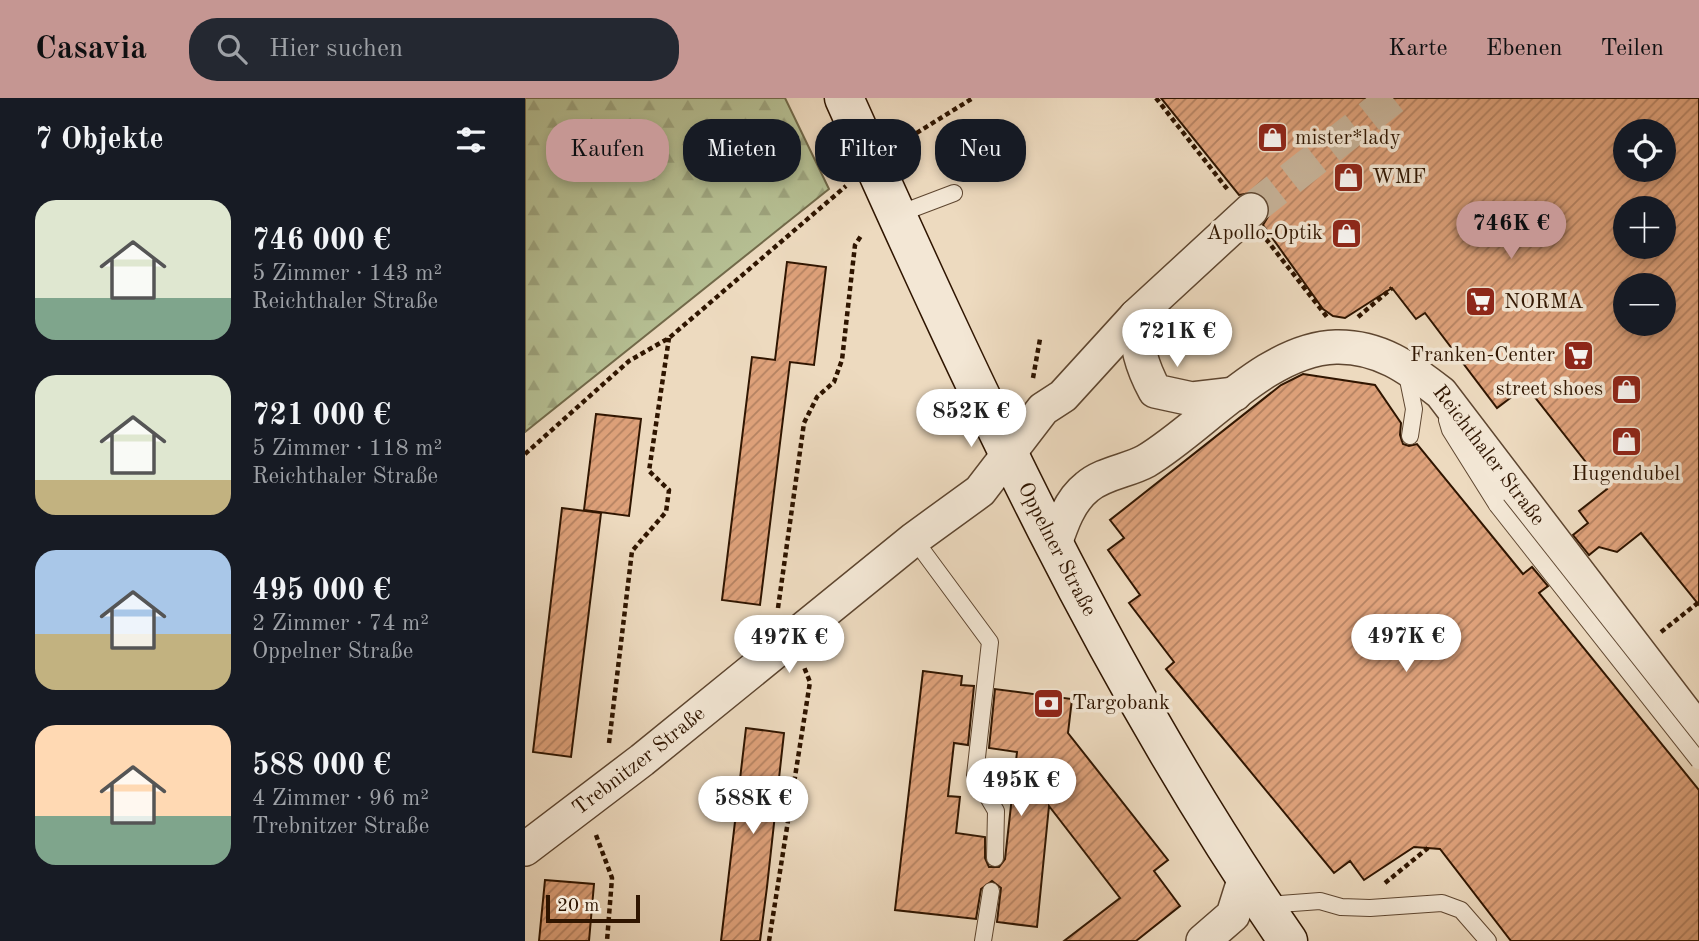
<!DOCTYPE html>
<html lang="de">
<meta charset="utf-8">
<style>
body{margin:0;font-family:"Old Standard TT",serif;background:#242831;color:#f1f3f6;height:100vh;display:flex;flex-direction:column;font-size:26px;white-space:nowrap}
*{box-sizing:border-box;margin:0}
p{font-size:23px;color:#9ea1a6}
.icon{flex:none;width:38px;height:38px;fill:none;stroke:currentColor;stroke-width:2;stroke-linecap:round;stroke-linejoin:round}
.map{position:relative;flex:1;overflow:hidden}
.panel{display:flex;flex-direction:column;background:#171b24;width:525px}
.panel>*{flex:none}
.guide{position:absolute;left:21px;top:21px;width:665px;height:63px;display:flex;gap:14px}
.buttons{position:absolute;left:1088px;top:21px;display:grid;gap:14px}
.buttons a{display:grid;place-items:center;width:63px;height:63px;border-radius:50%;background:#171b24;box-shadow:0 4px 10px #0003;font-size:35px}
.scale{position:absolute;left:21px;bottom:18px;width:94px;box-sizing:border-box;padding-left:7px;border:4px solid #2f1500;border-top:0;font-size:19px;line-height:24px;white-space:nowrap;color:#2f1500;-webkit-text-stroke:5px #f3e7d5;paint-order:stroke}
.price{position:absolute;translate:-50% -60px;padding:0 16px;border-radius:24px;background:#fff;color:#222;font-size:23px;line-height:46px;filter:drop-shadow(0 2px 4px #0008)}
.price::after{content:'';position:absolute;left:50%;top:42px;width:21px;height:16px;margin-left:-10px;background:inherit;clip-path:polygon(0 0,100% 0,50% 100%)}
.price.on{background:#c59692;color:#111}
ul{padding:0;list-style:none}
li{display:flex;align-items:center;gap:21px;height:175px;padding:0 35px}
li span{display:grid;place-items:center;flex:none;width:196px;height:140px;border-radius:21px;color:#555}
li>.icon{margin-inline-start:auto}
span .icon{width:84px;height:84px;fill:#fffc;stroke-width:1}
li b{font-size:30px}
h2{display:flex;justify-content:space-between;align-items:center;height:84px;padding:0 35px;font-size:30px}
.chip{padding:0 24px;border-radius:28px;background:#171b24;box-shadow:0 4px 10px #0003;font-size:24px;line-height:63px}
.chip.on{background:#c59692;color:#111}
header{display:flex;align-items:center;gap:42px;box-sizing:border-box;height:98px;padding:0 35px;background:#c59692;color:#111}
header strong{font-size:33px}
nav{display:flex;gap:38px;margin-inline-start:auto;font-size:24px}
.search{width:490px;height:63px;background:#242831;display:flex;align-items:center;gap:18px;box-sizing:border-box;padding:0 24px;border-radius:28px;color:#9ea1a6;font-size:26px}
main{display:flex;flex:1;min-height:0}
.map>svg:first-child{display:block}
.forest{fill:url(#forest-firs);stroke:#726a4a;stroke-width:2}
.building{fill:url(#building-hatch);stroke:#2f1500;stroke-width:2;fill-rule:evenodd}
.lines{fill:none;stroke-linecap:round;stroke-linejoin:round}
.street-tunnel{stroke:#c7b399;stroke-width:33;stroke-dasharray:33 17;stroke-linecap:butt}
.lane-casing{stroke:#5e4630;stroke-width:18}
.street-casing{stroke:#5e4630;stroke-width:36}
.secondary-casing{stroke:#2f1500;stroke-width:41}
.path{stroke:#2f1500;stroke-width:4.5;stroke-dasharray:5 3.5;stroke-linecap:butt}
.lane{stroke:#f3e7d5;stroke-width:16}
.street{stroke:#f3e7d5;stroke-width:33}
.secondary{stroke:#f3e7d5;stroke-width:38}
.lane-bridge-casing{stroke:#5e4630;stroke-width:18;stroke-linecap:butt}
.lane-bridge{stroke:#f3e7d5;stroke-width:16}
.labels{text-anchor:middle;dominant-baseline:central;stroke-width:7;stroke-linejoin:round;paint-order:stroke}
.poi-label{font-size:21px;fill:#2f1500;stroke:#f3e7d5;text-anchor:start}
.street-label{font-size:21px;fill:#2f1500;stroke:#f3e7d5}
</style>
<header>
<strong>Casavia</strong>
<div class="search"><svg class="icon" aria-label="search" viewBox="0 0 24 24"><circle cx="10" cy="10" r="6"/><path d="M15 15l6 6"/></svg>Hier suchen</div>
<nav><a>Karte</a><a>Ebenen</a><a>Teilen</a></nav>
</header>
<main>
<section class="panel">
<h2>7 Objekte<svg class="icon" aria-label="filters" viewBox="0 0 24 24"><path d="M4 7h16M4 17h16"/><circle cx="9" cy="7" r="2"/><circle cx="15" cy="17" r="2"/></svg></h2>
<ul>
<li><span style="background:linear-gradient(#dfe7d0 70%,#7fa58c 0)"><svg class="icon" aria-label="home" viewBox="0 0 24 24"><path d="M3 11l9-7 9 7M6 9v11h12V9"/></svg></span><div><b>746 000 €</b><p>5 Zimmer · 143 m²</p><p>Reichthaler Straße</p></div></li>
<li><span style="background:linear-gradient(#dfe7d0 75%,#c2b280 0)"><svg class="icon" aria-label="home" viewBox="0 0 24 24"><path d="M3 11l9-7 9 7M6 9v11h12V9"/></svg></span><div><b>721 000 €</b><p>5 Zimmer · 118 m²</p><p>Reichthaler Straße</p></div></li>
<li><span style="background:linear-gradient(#a9c7e8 60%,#c2b280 0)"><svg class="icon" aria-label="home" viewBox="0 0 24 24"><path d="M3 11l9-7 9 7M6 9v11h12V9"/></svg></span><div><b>495 000 €</b><p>2 Zimmer · 74 m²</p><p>Oppelner Straße</p></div></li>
<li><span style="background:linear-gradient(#ffd9b3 65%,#7fa58c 0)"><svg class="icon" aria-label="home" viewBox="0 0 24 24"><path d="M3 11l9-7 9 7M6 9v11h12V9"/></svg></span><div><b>588 000 €</b><p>4 Zimmer · 96 m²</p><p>Trebnitzer Straße</p></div></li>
</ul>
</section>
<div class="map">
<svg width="1174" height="843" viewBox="0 0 1174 843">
<defs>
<pattern id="forest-firs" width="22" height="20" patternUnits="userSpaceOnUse" patternTransform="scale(1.75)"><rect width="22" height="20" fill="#b6c094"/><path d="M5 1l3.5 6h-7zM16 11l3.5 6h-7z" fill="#9da47e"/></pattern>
<pattern id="building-hatch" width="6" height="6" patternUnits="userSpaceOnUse" patternTransform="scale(1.75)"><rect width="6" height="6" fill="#dea17a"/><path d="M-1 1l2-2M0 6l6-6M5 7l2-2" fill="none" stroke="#b48262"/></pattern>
</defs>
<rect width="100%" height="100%" fill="#eddabf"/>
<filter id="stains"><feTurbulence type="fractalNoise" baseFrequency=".00286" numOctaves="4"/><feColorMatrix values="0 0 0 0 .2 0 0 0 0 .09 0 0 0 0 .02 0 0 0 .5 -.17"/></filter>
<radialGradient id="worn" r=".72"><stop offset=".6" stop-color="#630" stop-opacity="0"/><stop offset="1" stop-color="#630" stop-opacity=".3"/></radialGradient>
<path class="forest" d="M 0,0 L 260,0 L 304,91 L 0,334 Z"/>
<path class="building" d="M 636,0 L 1174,0 L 1174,507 L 1116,435 L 1092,454 L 1074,449 L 1064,457 L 1048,437 L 1063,425 L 1054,413 L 1082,391 L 1001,288 L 972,310 L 900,215 L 891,221 L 867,190 L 820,220 L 808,218 L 798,211 L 738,127 L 744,117 L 741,100 L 731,94 L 714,97 ZM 1101,33 L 1139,33 L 1139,72 L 1101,72 ZM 1101,110 L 1139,110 L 1139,149 L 1101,149 ZM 1101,187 L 1139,187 L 1139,226 L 1101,226 Z
M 262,164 L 301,169 L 289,267 L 265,264 L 235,507 L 197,502 L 227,259 L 250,262 Z
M 778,276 L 850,287 L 876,325 L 875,337 L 878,346 L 884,348 L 892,346 L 998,476 L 1007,469 L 1023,488 L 1014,495 L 1174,692 L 1174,843 L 986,843 L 915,751 L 889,749 L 839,782 L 825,763 L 809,775 L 641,571 L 649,564 L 604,505 L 615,497 L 583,452 L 599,440 L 585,422 L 756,287 Z
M 71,316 L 116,321 L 104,418 L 59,412 Z
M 37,410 L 76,415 L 46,659 L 8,654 Z
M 398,573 L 437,578 L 436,587 L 449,588 L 443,647 L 429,645 L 423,698 L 435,699 L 431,735 L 460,739 L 460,760 L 464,769 L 474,769 L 480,761 L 492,654 L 464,650 L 470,591 L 547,601 L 543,635 L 643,762 L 629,773 L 655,808 L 611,843 L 539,843 L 595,800 L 524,708 L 512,829 L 472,824 L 476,790 L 467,783 L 456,791 L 451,821 L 370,812 Z
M 221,630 L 259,635 L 242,789 L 235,843 L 196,843 Z
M 20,782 L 69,786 L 64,843 L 14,843 Z"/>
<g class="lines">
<path class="street-tunnel" d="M 726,112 L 868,0"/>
<defs>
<path id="lane" d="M 371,117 L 429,95
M 881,272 L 889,311 L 885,338
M 922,322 L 925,332 L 972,407
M 389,441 L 465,544 L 450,677 L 471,713 L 470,760
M 741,807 L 795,803 L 816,809 L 845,810 L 917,805 L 936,812 L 963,843
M 458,843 L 466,793"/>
<g id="street">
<path d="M 611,218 C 611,247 616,267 630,293 L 667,301 L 710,296"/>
<path id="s1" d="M 529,449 C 536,428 544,403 562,389 C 578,375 603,373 621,363 C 678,329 741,251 811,249 C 854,248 884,270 916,295 L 1174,633"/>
<path id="s2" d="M 0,751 L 117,662 L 389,441 L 455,393 L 518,311 L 538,298 L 611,218 L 726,112"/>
<path d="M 678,843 L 708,817 L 720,779"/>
</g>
<g id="secondary">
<path id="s3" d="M 319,0 C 449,290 581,580 763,843"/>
</g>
</defs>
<use href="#lane" class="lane-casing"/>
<use href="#street" class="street-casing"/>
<use href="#secondary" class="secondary-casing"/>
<path class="path" d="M 631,0 L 703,92
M 377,44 L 448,0
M 741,141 L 802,219
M 833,219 L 867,190
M 508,280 L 515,241
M 0,356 L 104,263 L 144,240 L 321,88
M 253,510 L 279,325 L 292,299 L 309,284 L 317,262 L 330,147 L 336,138
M 1136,534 L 1174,504
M 84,645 L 107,453 L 141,414 L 144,392 L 124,373 L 144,240
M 71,737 L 87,780 L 82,843
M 860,785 L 903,750
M 244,843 L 285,584 L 279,569"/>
<use href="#lane" class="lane"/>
<use href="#street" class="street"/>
<use href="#secondary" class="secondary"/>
<defs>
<path id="lane-bridge" d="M 972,407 L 1174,663"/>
</defs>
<use href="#lane-bridge" class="lane-bridge-casing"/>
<use href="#lane-bridge" class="lane-bridge"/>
</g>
<defs>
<symbol id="shop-square" viewBox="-11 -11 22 22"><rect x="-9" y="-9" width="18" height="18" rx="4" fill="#8f2418" stroke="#f3e7d5"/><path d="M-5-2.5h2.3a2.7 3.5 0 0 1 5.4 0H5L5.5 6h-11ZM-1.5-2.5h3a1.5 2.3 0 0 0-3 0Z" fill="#fff"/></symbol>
<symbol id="supermarket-square" viewBox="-11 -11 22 22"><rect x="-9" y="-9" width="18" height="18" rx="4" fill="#8f2418" stroke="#f3e7d5"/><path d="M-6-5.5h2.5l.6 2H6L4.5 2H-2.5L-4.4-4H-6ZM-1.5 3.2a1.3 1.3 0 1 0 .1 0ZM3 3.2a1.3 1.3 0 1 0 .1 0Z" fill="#fff"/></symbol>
<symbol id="bank-square" viewBox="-11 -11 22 22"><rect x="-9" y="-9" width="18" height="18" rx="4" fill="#8f2418" stroke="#f3e7d5"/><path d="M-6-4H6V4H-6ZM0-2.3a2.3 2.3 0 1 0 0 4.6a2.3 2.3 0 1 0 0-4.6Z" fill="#fff"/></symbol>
</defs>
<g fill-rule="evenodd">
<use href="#shop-square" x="730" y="22" width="35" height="35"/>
<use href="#shop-square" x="806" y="62" width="35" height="35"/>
<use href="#shop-square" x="804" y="118" width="35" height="35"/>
<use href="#supermarket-square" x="938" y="186" width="35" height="35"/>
<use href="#supermarket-square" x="1036" y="240" width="35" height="35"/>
<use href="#shop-square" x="1084" y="274" width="35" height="35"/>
<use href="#shop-square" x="1084" y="326" width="35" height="35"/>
<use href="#bank-square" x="506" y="588" width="35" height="35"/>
</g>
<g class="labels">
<g class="poi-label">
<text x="770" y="40">mister*lady</text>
<text x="847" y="79">WMF</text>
<text x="798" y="135" text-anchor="end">Apollo-Optik</text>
<text x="979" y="204">NORMA</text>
<text x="1030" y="257" text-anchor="end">Franken-Center</text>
<text x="1078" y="291" text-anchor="end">street shoes</text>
<text x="1101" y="376" text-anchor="middle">Hugendubel</text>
<text x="547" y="605">Targobank</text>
</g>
<g class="street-label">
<text stroke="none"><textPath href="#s1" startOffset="555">Reichthaler Straße</textPath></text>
<text stroke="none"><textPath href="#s3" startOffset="499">Oppelner Straße</textPath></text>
<text stroke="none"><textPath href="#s2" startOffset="144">Trebnitzer Straße</textPath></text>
</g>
</g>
<rect width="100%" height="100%" filter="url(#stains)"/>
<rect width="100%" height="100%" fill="url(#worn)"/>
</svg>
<div class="buttons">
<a><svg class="icon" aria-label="locate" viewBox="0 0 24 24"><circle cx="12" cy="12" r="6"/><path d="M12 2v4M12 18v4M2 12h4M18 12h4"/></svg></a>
<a>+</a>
<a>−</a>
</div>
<div class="scale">20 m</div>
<b class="price on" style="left:986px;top:163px">746K €</b>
<b class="price" style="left:652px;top:271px">721K €</b>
<b class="price" style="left:446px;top:351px">852K €</b>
<b class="price" style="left:881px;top:576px">497K €</b>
<b class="price" style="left:264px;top:577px">497K €</b>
<b class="price" style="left:496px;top:720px">495K €</b>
<b class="price" style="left:228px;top:738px">588K €</b>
<div class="guide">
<a class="chip on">Kaufen</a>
<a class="chip">Mieten</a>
<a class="chip">Filter</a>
<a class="chip">Neu</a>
</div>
</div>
</main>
